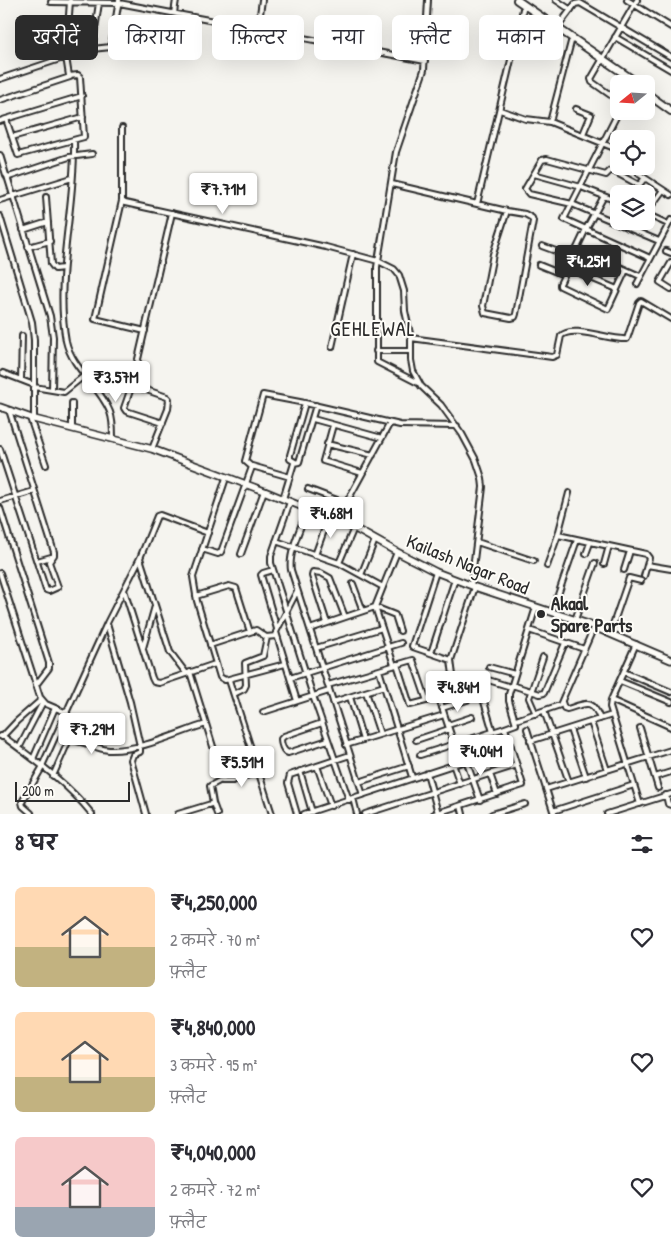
<!DOCTYPE html>
<html lang="hi">
<meta charset="utf-8">
<style>
body{margin:0;font-family:"Patrick Hand","Playpen Sans Deva",sans-serif;background:#f2f2f3;color:#2b2b33;height:100vh;display:flex;flex-direction:column;font-size:19px;white-space:nowrap}
*{box-sizing:border-box;margin:0}
p{font-size:16px;color:#7c7c81}
.icon{flex:none;width:28px;height:28px;fill:none;stroke:currentColor;stroke-width:2;stroke-linecap:round;stroke-linejoin:round}
.map{position:relative;height:814px;overflow:hidden}
.side{display:flex;flex-direction:column;background:#fff;flex:1}
.side>*{flex:none}
.top-card{position:absolute;left:15px;top:15px;width:641px;height:45px;display:flex;gap:10px}
.needle{width:32px;rotate:252deg}
.tools{position:absolute;left:610px;top:75px;display:grid;gap:10px}
.tools a{display:grid;place-items:center;width:45px;height:45px;border-radius:8px;background:#fff;box-shadow:0 5px 20px #0002;font-size:25px}
.scale{position:absolute;left:15px;bottom:12px;width:115px;box-sizing:border-box;padding-left:5px;border:2px solid #2b2b2b;border-top:0;font-size:14px;line-height:18px;white-space:nowrap;color:#2b2b2b;-webkit-text-stroke:4px #fdfcf7;paint-order:stroke}
.price{position:absolute;translate:-50% -42px;padding:0 11px;border-radius:5px;background:#fff;color:#222;font-size:16px;line-height:32px;filter:drop-shadow(0 1px 2px #0008)}
.price::after{content:'';position:absolute;left:50%;top:30px;width:15px;height:11px;margin-left:-8px;background:inherit;clip-path:polygon(0 0,100% 0,50% 100%)}
.price.on{background:#2b2b2b;color:#fff}
ul{padding:0;list-style:none}
li{display:flex;align-items:center;gap:15px;height:125px;padding:0 15px}
li span{display:grid;place-items:center;flex:none;width:140px;height:100px;border-radius:8px;color:#555}
li>.icon{margin-inline-start:auto}
span .icon{width:60px;height:60px;fill:#fffc;stroke-width:1}
li b{font-size:21px}
h2{display:flex;justify-content:space-between;align-items:center;height:60px;padding:0 15px;font-size:21px}
.tag{padding:0 18px;border-radius:8px;background:#fff;box-shadow:0 5px 20px #0002;font-size:18px;line-height:45px}
.tag.on{background:#2b2b2b;color:#fff}
.map>svg:first-child{display:block}
.lines{fill:none;stroke-linecap:round;stroke-linejoin:round}
.street-casing{stroke:#2b2b2b;stroke-width:8}
.secondary-casing{stroke:#2b2b2b;stroke-width:9}
.primary-casing{stroke:#2b2b2b;stroke-width:10}
.street{stroke:#fdfcf7;stroke-width:4}
.secondary{stroke:#fdfcf7;stroke-width:5.5}
.primary{stroke:#fdfcf7;stroke-width:6}
.poi-dot{fill:#2b2b2b;stroke:#fdfcf7;stroke-width:2}
.labels{text-anchor:middle;dominant-baseline:central;stroke-width:4;stroke-linejoin:round;paint-order:stroke}
.street-label{font-size:19px;fill:#2b2b2b;stroke:#fdfcf7}
.poi-label{font-size:19px;font-weight:bold;fill:#2b2b2b;stroke:#fdfcf7;text-anchor:start}
.quarter-label{font-size:21px;letter-spacing:1px;fill:#2b2b2b;stroke:#fdfcf7}
</style>
<div class="map">
<svg width="671" height="814" viewBox="0 0 671 814">
<rect width="100%" height="100%" fill="#f5f4ef"/>
<filter id="ink" filterUnits="userSpaceOnUse"><feTurbulence type="fractalNoise" baseFrequency=".02" numOctaves="2"/><feDisplacementMap in="SourceGraphic" scale="10" xChannelSelector="R" yChannelSelector="G"/><feConvolveMatrix kernelMatrix="1 2 1 2 8 2 1 2 1" color-interpolation-filters="sRGB"/></filter>
<g filter="url(#ink)">
<g class="lines">
<defs>
<path id="street" d="M 556,0 L 571,10
M 627,0 L 671,27
M 51,2 L 119,3 L 425,61
M 174,13 L 176,0
M 557,28 L 575,4 L 580,3 L 671,57
M 258,29 L 262,0
M 615,37 L 671,70
M 92,49 L 99,3
M 0,79 L 66,57 L 70,1
M 0,100 L 70,77
M 619,101 L 592,82 L 591,79 L 637,0
M 576,109 L 591,115 L 583,134
M 500,110 L 526,119 L 550,122 L 571,42
M 619,111 L 564,219 L 650,258
M 6,119 L 82,96
M 0,121 L 6,119 L 18,155 L 84,137 L 80,77 L 78,75 L 69,76 L 66,57 L 92,49 L 111,47 L 119,0
M 550,122 L 619,150
M 122,128 L 122,201 L 125,203 L 326,247 L 378,261 L 394,269 L 399,275 L 404,291 L 405,311 L 411,338 L 411,360 L 413,371 L 421,386 L 441,405 L 462,434 L 476,460 L 482,478 L 483,487 L 471,585
M 12,137 L 83,117
M 74,140 C 76,206 54,276 66,341 C 72,369 100,386 110,412 C 113,420 113,429 113,438
M 0,155 L 6,175 L 9,177 L 69,157 L 92,154
M 644,166 L 639,174 L 645,178
M 534,174 L 581,187 L 619,202
M 7,176 L 50,316 L 53,337 L 52,390
M 392,184 L 507,211 L 493,254 L 483,306 L 485,313 L 511,318 L 515,317 L 516,314 L 533,221 L 532,218 L 525,214 L 507,211
M 604,196 L 586,229 L 560,284 L 560,286 L 608,309 L 626,270
M 46,197 L 51,264 L 55,269 L 63,268
M 0,200 L 72,178
M 122,201 L 95,319 L 145,331
M 477,204 L 523,9
M 652,205 L 663,190
M 646,214 L 668,224
M 0,216 L 32,322 L 34,340 L 34,419
M 23,230 L 48,222
M 659,241 L 572,204 L 529,194 L 525,189 L 542,160 L 547,159 L 606,175 L 611,170 L 639,185 L 645,178 L 671,195
M 542,246 L 572,257
M 28,247 L 50,241
M 577,248 L 640,276
M 666,251 L 671,253
M 671,263 L 660,282 L 671,289
M 539,265 L 564,275
M 567,268 L 617,289
M 637,284 L 671,220
M 411,338 L 552,357 L 557,355 L 561,336 C 572,324 612,341 627,339 L 639,303 L 641,301 L 671,319
M 332,347 L 353,254
M 376,351 L 411,351
M 3,373 L 34,385
M 21,380 L 22,336
M 418,383 L 377,362 L 377,267 L 396,152 L 424,70 L 428,0
M 132,385 L 167,397 L 169,399 L 168,409 L 152,449
M 34,387 L 64,392 L 85,375
M 72,403 L 72,428
M 30,418 L 46,465
M 313,419 L 382,438
M 163,423 L 126,411 L 124,408 L 132,385 L 172,213
M 333,425 L 323,461 L 362,473
M 327,444 L 373,455
M 0,449 L 46,590 L 49,591 L 58,587 L 49,562 L 54,555 L 54,552 L 9,410
M 295,462 L 290,459 L 290,455 L 305,403
M 252,466 L 290,477
M 226,478 L 193,577 L 197,601 L 220,677 L 225,680 L 285,664
M 308,489 L 345,503
M 283,499 L 294,463 L 299,462 L 316,405
M 0,501 L 34,491
M 290,502 L 271,556 L 271,563 L 313,696 L 349,800
M 0,508 L 49,663 L 49,668 L 36,685
M 308,508 C 302,525 288,552 291,570 L 363,795
M 337,520 L 390,423
M 558,535 L 646,554 L 649,558 L 644,576
M 276,541 L 339,563 L 383,587
M 477,542 L 534,561
M 202,549 L 218,554 L 221,552 L 252,467 L 245,461 L 263,395 L 305,403 L 400,425 L 457,426
M 241,554 L 264,491
M 586,554 L 590,543
M 315,555 L 329,517
M 140,558 L 170,652 L 186,673
M 37,561 L 51,557
M 339,563 L 354,528
M 604,564 L 609,546
M 647,565 L 671,569
M 547,566 L 558,535 L 569,493
M 273,570 L 263,573 L 261,575 L 277,629
M 624,570 L 630,551
M 436,572 L 412,646 L 413,647 L 451,660
M 0,573 L 40,697 L 46,704 L 67,713
M 361,575 L 375,540
M 353,584 L 363,611
M 124,590 L 152,678 L 154,682 L 159,683 L 215,664
M 196,596 L 229,586 L 236,588 L 250,632
M 552,612 L 577,540
M 575,620 L 595,563
M 327,623 L 312,576 L 313,572 L 321,573 L 330,578 L 345,617
M 107,624 L 130,702 L 140,746 L 140,752 L 133,755 L 131,760 L 146,814
M 310,629 L 375,607 L 395,615 L 400,631
M 529,630 L 584,649
M 610,633 L 629,578 L 641,581
M 636,644 L 611,700 L 610,707 L 640,804
M 210,645 L 256,630 L 266,637 L 276,636
M 143,648 L 155,606
M 316,648 L 382,628
M 431,653 L 455,579
M 397,664 L 410,705 L 438,698
M 394,665 L 375,607 L 397,552
M 489,667 L 515,674
M 379,670 L 412,777
M 624,672 L 671,692
M 290,678 L 401,643
M 485,679 L 511,687
M 229,680 L 272,814
M 620,681 L 671,702
M 328,685 L 413,660 L 427,701
M 512,685 L 540,694 L 544,693 L 565,643
M 366,692 L 380,734
M 234,694 L 244,689 L 246,685 L 245,663 L 263,656 L 267,637
M 482,695 L 493,732
M 350,697 L 363,740
M 611,700 L 671,727
M 297,701 L 276,632 L 297,591
M 333,702 L 384,686
M 562,702 L 564,708 L 567,709 C 585,704 592,697 600,719
M 442,708 L 467,700
M 544,711 L 569,782
M 263,712 L 329,691
M 536,714 L 529,698 L 543,657
M 516,720 L 560,705 L 594,627
M 591,722 L 607,770
M 322,723 L 284,736 L 281,739 C 281,744 283,751 288,753 L 328,740
M 448,725 L 472,717
M 640,728 L 658,788
M 527,729 L 554,814
M 570,729 L 586,777
M 0,736 L 4,737 C 35,760 67,783 92,814
M 2,737 L 17,721 L 41,700
M 416,740 L 449,729
M 530,741 L 612,715
M 454,744 L 437,692 L 439,689 L 454,683 L 451,660 L 475,587
M 346,745 L 444,715
M 19,748 L 43,702
M 420,755 L 505,728
M 33,759 L 55,708
M 466,760 L 480,800
M 453,764 L 460,784
M 42,766 L 107,623 L 140,558 L 157,516 L 160,515 L 208,533
M 317,766 L 331,806
M 300,771 L 312,812
M 427,773 L 438,813
M 490,774 L 497,794
M 53,776 L 68,742 L 71,740 C 84,741 96,749 109,750 C 140,751 177,733 206,724
M 655,777 L 671,772
M 222,781 L 233,781 L 259,771
M 359,782 L 409,766
M 546,789 L 671,750
M 666,795 L 668,804 L 671,805
M 353,798 L 357,814
M 213,803 L 217,814
M 461,806 L 463,814
M 553,811 L 634,785
M 31,813 L 23,806 L 22,802 L 43,766
M 178,814 L 211,804 L 213,803 L 210,786 L 223,779 L 190,672
M 297,814 L 288,783 L 290,775 L 350,755
M 304,814 L 511,746
M 365,814 L 517,765
M 434,814 L 523,785 L 505,728 L 516,724 L 509,701 L 509,694 L 536,607
M 492,814 L 525,804
M 607,814 L 671,794"/>
<path id="secondary" d="M 0,407 L 34,419 L 152,449 L 264,491 L 354,528 L 397,552 L 436,572 L 475,587 L 585,623 L 671,660"/>
<path id="primary" d="M 517,0 L 639,84
M 646,93 L 671,111"/>
</defs>
<use href="#street" class="street-casing"/>
<use href="#secondary" class="secondary-casing"/>
<use href="#primary" class="primary-casing"/>
<use href="#street" class="street"/>
<use href="#secondary" class="secondary"/>
<use href="#primary" class="primary"/>
</g>
</g>
<circle class="poi-dot" cx="541" cy="614" r="5"/>
<g class="labels">
<g class="street-label">
<text transform="translate(468 564) rotate(22)">Kailash Nagar Road</text>
</g>
<g class="poi-label">
<text x="551" y="603">Akaal<tspan x="551" dy="22">Spare Parts</tspan></text>
</g>
<g class="quarter-label">
<text x="373" y="328">GEHLEWAL</text>
</g>
</g>
</svg>
<div class="tools">
<a><svg class="needle" viewBox="-14 -14 28 28"><path d="M0-13l5 13h-10z" fill="#e53935"/><path d="M0 13l5-13h-10z" fill="#7c7c81"/></svg></a>
<a><svg class="icon" aria-label="locate" viewBox="0 0 24 24"><circle cx="12" cy="12" r="6"/><path d="M12 2v4M12 18v4M2 12h4M18 12h4"/></svg></a>
<a><svg class="icon" aria-label="layers" viewBox="0 0 24 24"><path d="M12 4l9 5-9 5-9-5zM3 14l9 5 9-5"/></svg></a>
</div>
<div class="scale">200 m</div>
<b class="price" style="left:223px;top:215px">₹7.71M</b>
<b class="price on" style="left:588px;top:287px">₹4.25M</b>
<b class="price" style="left:116px;top:403px">₹3.57M</b>
<b class="price" style="left:331px;top:539px">₹4.68M</b>
<b class="price" style="left:458px;top:713px">₹4.84M</b>
<b class="price" style="left:92px;top:755px">₹7.29M</b>
<b class="price" style="left:481px;top:777px">₹4.04M</b>
<b class="price" style="left:242px;top:788px">₹5.51M</b>
<div class="top-card">
<a class="tag on">खरीदें</a>
<a class="tag">किराया</a>
<a class="tag">फ़िल्टर</a>
<a class="tag">नया</a>
<a class="tag">फ़्लैट</a>
<a class="tag">मकान</a>
</div>
</div>
<section class="side">
<h2>8 घर<svg class="icon" aria-label="filters" viewBox="0 0 24 24"><path d="M4 7h16M4 17h16"/><circle cx="9" cy="7" r="2"/><circle cx="15" cy="17" r="2"/></svg></h2>
<ul>
<li><span style="background:linear-gradient(#ffd9b3 60%,#c2b280 0)"><svg class="icon" aria-label="home" viewBox="0 0 24 24"><path d="M3 11l9-7 9 7M6 9v11h12V9"/></svg></span><div><b>₹4,250,000</b><p>2 कमरे · 70 m²</p><p>फ़्लैट</p></div><svg class="icon" aria-label="heart" viewBox="0 0 24 24"><path d="M12 20l-8-8c-3-5 5-10 8-4 3-6 11-1 8 4z"/></svg></li>
<li><span style="background:linear-gradient(#ffd9b3 65%,#c2b280 0)"><svg class="icon" aria-label="home" viewBox="0 0 24 24"><path d="M3 11l9-7 9 7M6 9v11h12V9"/></svg></span><div><b>₹4,840,000</b><p>3 कमरे · 95 m²</p><p>फ़्लैट</p></div><svg class="icon" aria-label="heart" viewBox="0 0 24 24"><path d="M12 20l-8-8c-3-5 5-10 8-4 3-6 11-1 8 4z"/></svg></li>
<li><span style="background:linear-gradient(#f6c9c9 70%,#9aa5b1 0)"><svg class="icon" aria-label="home" viewBox="0 0 24 24"><path d="M3 11l9-7 9 7M6 9v11h12V9"/></svg></span><div><b>₹4,040,000</b><p>2 कमरे · 72 m²</p><p>फ़्लैट</p></div><svg class="icon" aria-label="heart" viewBox="0 0 24 24"><path d="M12 20l-8-8c-3-5 5-10 8-4 3-6 11-1 8 4z"/></svg></li>
</ul>
</section>
